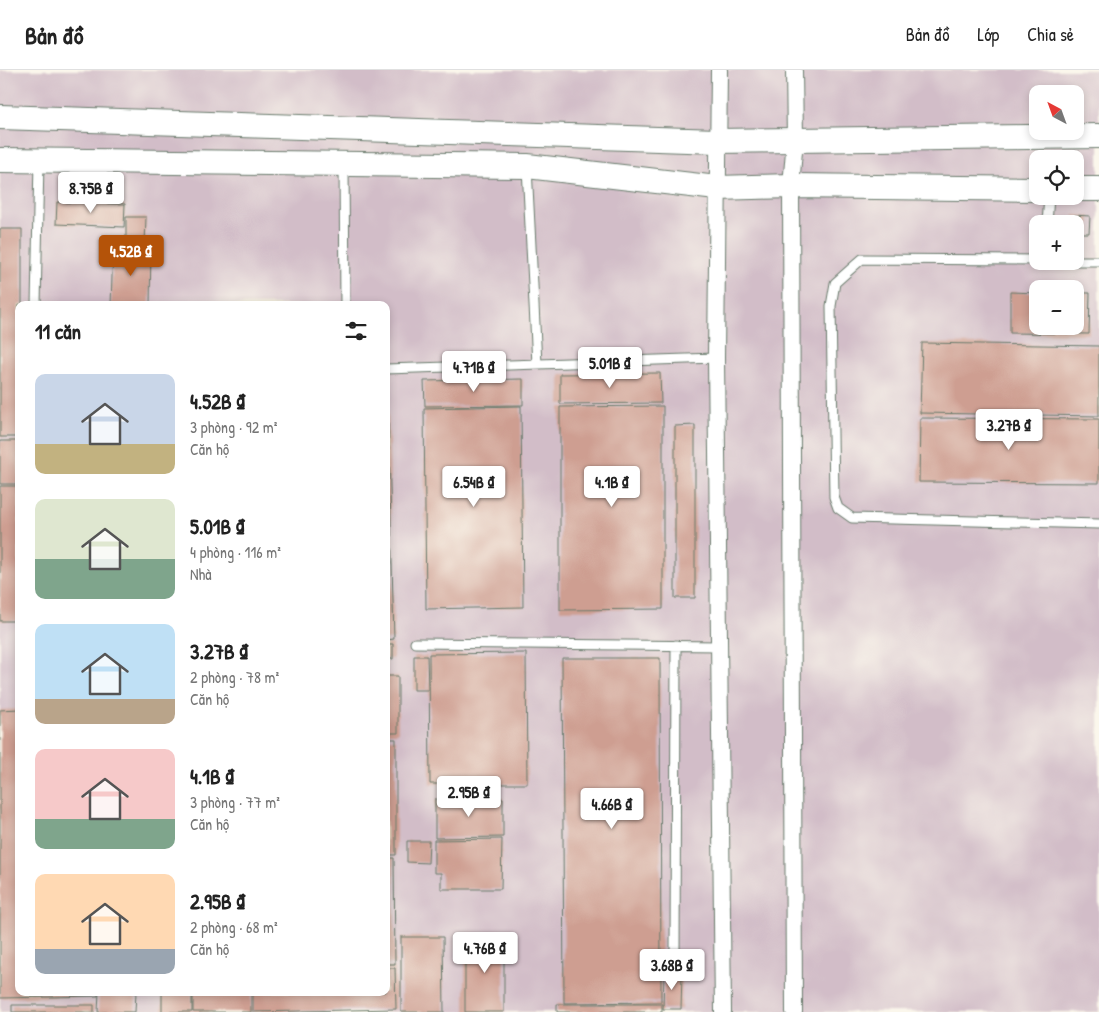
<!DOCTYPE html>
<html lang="vi">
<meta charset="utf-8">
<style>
body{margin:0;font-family:"Patrick Hand",sans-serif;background:#f6f6f6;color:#222;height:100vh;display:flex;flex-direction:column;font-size:19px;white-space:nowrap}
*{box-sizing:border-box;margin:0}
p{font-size:16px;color:#767676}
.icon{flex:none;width:28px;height:28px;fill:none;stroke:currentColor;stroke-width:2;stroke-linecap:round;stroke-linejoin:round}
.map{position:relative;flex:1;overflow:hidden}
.side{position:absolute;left:15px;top:231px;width:375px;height:695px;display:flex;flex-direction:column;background:#fff;border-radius:10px;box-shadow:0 2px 8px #0003}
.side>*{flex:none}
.needle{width:32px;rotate:319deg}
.buttons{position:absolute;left:1029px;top:15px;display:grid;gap:10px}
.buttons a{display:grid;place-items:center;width:55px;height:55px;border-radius:10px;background:#fff;box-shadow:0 2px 8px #0003;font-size:25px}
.price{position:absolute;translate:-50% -42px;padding:0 11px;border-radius:5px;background:#fff;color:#222;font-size:16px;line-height:32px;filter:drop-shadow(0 1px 2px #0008)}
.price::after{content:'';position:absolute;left:50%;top:30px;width:15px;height:11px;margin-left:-8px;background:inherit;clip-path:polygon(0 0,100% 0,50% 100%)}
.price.selected{background:#b45309;color:#fff}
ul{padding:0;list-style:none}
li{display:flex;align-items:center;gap:15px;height:125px;padding:0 20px}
li span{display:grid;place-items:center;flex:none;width:140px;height:100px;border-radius:10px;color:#555}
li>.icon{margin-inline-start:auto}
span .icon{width:60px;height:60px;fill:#fffc;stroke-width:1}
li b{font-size:21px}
h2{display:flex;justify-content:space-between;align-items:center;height:60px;padding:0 20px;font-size:21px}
header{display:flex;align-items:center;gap:30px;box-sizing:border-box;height:70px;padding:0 25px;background:#fff;border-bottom:1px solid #e0e0e0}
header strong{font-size:24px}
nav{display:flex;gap:28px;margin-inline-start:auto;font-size:18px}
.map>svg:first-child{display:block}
.industrial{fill:#d2bdc8;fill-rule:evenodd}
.building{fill:#ce9e91}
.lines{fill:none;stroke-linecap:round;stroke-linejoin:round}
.lane-casing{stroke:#687a6b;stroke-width:11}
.street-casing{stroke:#687a6b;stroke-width:18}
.secondary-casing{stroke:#687a6b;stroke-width:26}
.lane{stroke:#fff;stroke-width:9}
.street{stroke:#fff;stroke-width:16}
.secondary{stroke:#fff;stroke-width:24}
</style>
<header>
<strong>Bản đồ</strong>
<nav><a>Bản đồ</a><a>Lớp</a><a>Chia sẻ</a></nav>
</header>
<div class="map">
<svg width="1099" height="942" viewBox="0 0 1099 942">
<rect width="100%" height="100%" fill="#fbf7ec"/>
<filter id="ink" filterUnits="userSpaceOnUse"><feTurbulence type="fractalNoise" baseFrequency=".02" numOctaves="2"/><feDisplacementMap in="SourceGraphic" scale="10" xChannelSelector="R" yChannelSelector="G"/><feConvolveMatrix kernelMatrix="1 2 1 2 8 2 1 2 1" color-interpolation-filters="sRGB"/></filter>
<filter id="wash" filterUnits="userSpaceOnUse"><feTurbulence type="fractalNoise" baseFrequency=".0096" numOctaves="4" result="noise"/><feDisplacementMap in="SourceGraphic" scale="20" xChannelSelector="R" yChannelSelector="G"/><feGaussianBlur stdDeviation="1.12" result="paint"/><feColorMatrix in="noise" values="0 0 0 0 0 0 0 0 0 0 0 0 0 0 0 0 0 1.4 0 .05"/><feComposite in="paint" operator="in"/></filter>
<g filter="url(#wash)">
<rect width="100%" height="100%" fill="#f1ead1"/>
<path class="industrial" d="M 0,0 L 1099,0 L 1099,942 L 0,942 ZM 1038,24 L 1075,24 L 1075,61 L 1038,61 ZM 1038,89 L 1075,89 L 1075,126 L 1038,126 ZM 1038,154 L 1075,154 L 1075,191 L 1038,191 ZM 1038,219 L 1075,219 L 1075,256 L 1038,256 ZM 19,235 L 386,235 L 386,922 L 19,922 Z"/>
<g id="blocks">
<path class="building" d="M 57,132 L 125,134 L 124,157 L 56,154 Z
M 1074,145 L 1090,146 L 1089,163 L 1075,163 Z
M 126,147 L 146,147 L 145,174 L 126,174 Z
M 0,159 L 22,159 L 22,235 L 19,235 L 19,367 L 0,367 Z
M 113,178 L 151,179 L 150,235 L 111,235 Z
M 1010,222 L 1038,223 L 1038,256 L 1075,256 L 1075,223 L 1090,223 L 1089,264 L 1010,263 Z
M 922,273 L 1099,276 L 1099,346 L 920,343 Z
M 660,303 L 661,333 L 560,334 L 560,304 Z
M 523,309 L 523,335 L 425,336 L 424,311 Z
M 521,336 L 523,537 L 426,539 L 424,338 Z
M 663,336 L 663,539 L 560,540 L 560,337 Z
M 386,342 L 388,342 L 394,569 L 386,570 Z
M 920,348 L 1099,349 L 1099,413 L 919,412 Z
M 695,355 L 695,528 L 675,528 L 675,356 Z
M 0,371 L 19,371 L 19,414 L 0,414 Z
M 0,416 L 19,416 L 19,551 L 0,551 Z
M 386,574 L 393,574 L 393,589 L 386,589 Z
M 526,583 L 527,714 L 430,714 L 429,584 Z
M 414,586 L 427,586 L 428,620 L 414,620 Z
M 562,588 L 660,588 L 661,932 L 564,933 Z
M 386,606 L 398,606 L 398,663 L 386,663 Z
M 19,639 L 19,922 L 98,922 L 98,926 L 0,928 L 0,640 Z
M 386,669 L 396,669 L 396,785 L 386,785 Z
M 503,728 L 503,767 L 435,768 L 435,729 Z
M 502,769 L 501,819 L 441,819 L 441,803 L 434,803 L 434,770 Z
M 407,771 L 429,771 L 428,793 L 407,792 Z
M 386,788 L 394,788 L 395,894 L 386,894 Z
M 401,867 L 443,867 L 444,942 L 401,942 Z
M 465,867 L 504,867 L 504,942 L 465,942 Z
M 386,898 L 395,898 L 396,939 L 253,942 L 253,922 L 386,922 Z
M 664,902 L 682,903 L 681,939 L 663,939 Z
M 99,922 L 136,922 L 135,942 L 98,942 Z
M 162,922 L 192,922 L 192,942 L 162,942 Z
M 193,922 L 251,922 L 251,942 L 193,942 Z
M 557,934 L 662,934 L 662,942 L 557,942 Z
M 12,935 L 94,935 L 94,942 L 12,942 Z"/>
</g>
</g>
<g filter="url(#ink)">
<use href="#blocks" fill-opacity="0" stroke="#687a6b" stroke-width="1"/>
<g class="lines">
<defs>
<path id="lane" d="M 344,95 L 345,235
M 527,97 L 537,294
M 1047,154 L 1049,126
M 1038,190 L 862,189 L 835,213 L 831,236 L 834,427 L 838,438 L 852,448 L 1099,454
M 1075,191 L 1099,191
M 36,235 L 39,91
M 386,299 L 716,288
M 415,573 L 719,576
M 675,891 L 676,575"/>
<path id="street" d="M 719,0 L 716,288 L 723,942
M 794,942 L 791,116 L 795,69 L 794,0"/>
<path id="secondary" d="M 0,47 L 717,71 L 1099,66
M 0,90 L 527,96 L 717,118 L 791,116 L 1038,119
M 1075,119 L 1099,119"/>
</defs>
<use href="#lane" class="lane-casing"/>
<use href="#street" class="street-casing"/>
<use href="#secondary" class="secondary-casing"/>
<use href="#lane" class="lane"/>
<use href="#street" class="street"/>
<use href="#secondary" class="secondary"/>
</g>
</g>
</svg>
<div class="buttons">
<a><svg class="needle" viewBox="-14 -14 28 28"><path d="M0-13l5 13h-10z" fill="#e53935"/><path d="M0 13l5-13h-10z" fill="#767676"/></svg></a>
<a><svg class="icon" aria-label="locate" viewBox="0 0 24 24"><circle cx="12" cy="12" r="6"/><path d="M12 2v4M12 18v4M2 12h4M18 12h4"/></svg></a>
<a>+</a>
<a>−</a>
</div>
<b class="price" style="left:91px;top:144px">8.75B ₫</b>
<b class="price selected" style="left:131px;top:207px">4.52B ₫</b>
<b class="price" style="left:610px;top:319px">5.01B ₫</b>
<b class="price" style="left:474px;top:323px">4.71B ₫</b>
<b class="price" style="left:1009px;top:381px">3.27B ₫</b>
<b class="price" style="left:474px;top:438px">6.54B ₫</b>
<b class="price" style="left:612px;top:438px">4.1B ₫</b>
<b class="price" style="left:469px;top:748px">2.95B ₫</b>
<b class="price" style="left:612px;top:760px">4.66B ₫</b>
<b class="price" style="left:485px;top:904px">4.76B ₫</b>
<b class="price" style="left:672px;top:921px">3.68B ₫</b>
<section class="side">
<h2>11 căn<svg class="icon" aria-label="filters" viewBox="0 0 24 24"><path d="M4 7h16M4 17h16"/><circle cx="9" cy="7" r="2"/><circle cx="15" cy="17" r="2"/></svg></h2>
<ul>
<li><span style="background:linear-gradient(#c9d6e8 70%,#c2b280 0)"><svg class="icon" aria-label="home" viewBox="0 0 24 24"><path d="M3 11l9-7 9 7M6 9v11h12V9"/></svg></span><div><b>4.52B ₫</b><p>3 phòng · 92 m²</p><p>Căn hộ</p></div></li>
<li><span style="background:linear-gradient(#dfe7d0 60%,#7fa58c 0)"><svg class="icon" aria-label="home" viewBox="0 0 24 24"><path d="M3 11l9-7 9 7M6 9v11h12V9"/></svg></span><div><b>5.01B ₫</b><p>4 phòng · 116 m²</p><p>Nhà</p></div></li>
<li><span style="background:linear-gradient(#bfe0f5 75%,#b9a48a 0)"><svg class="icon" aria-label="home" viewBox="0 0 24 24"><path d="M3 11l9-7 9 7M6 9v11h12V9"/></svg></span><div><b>3.27B ₫</b><p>2 phòng · 78 m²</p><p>Căn hộ</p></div></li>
<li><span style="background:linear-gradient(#f6c9c9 70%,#7fa58c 0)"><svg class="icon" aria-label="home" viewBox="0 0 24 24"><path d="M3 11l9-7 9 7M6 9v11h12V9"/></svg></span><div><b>4.1B ₫</b><p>3 phòng · 77 m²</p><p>Căn hộ</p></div></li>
<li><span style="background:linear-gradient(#ffd9b3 75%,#9aa5b1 0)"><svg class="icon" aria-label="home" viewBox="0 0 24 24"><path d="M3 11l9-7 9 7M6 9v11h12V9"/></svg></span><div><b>2.95B ₫</b><p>2 phòng · 68 m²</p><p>Căn hộ</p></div></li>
</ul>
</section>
</div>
